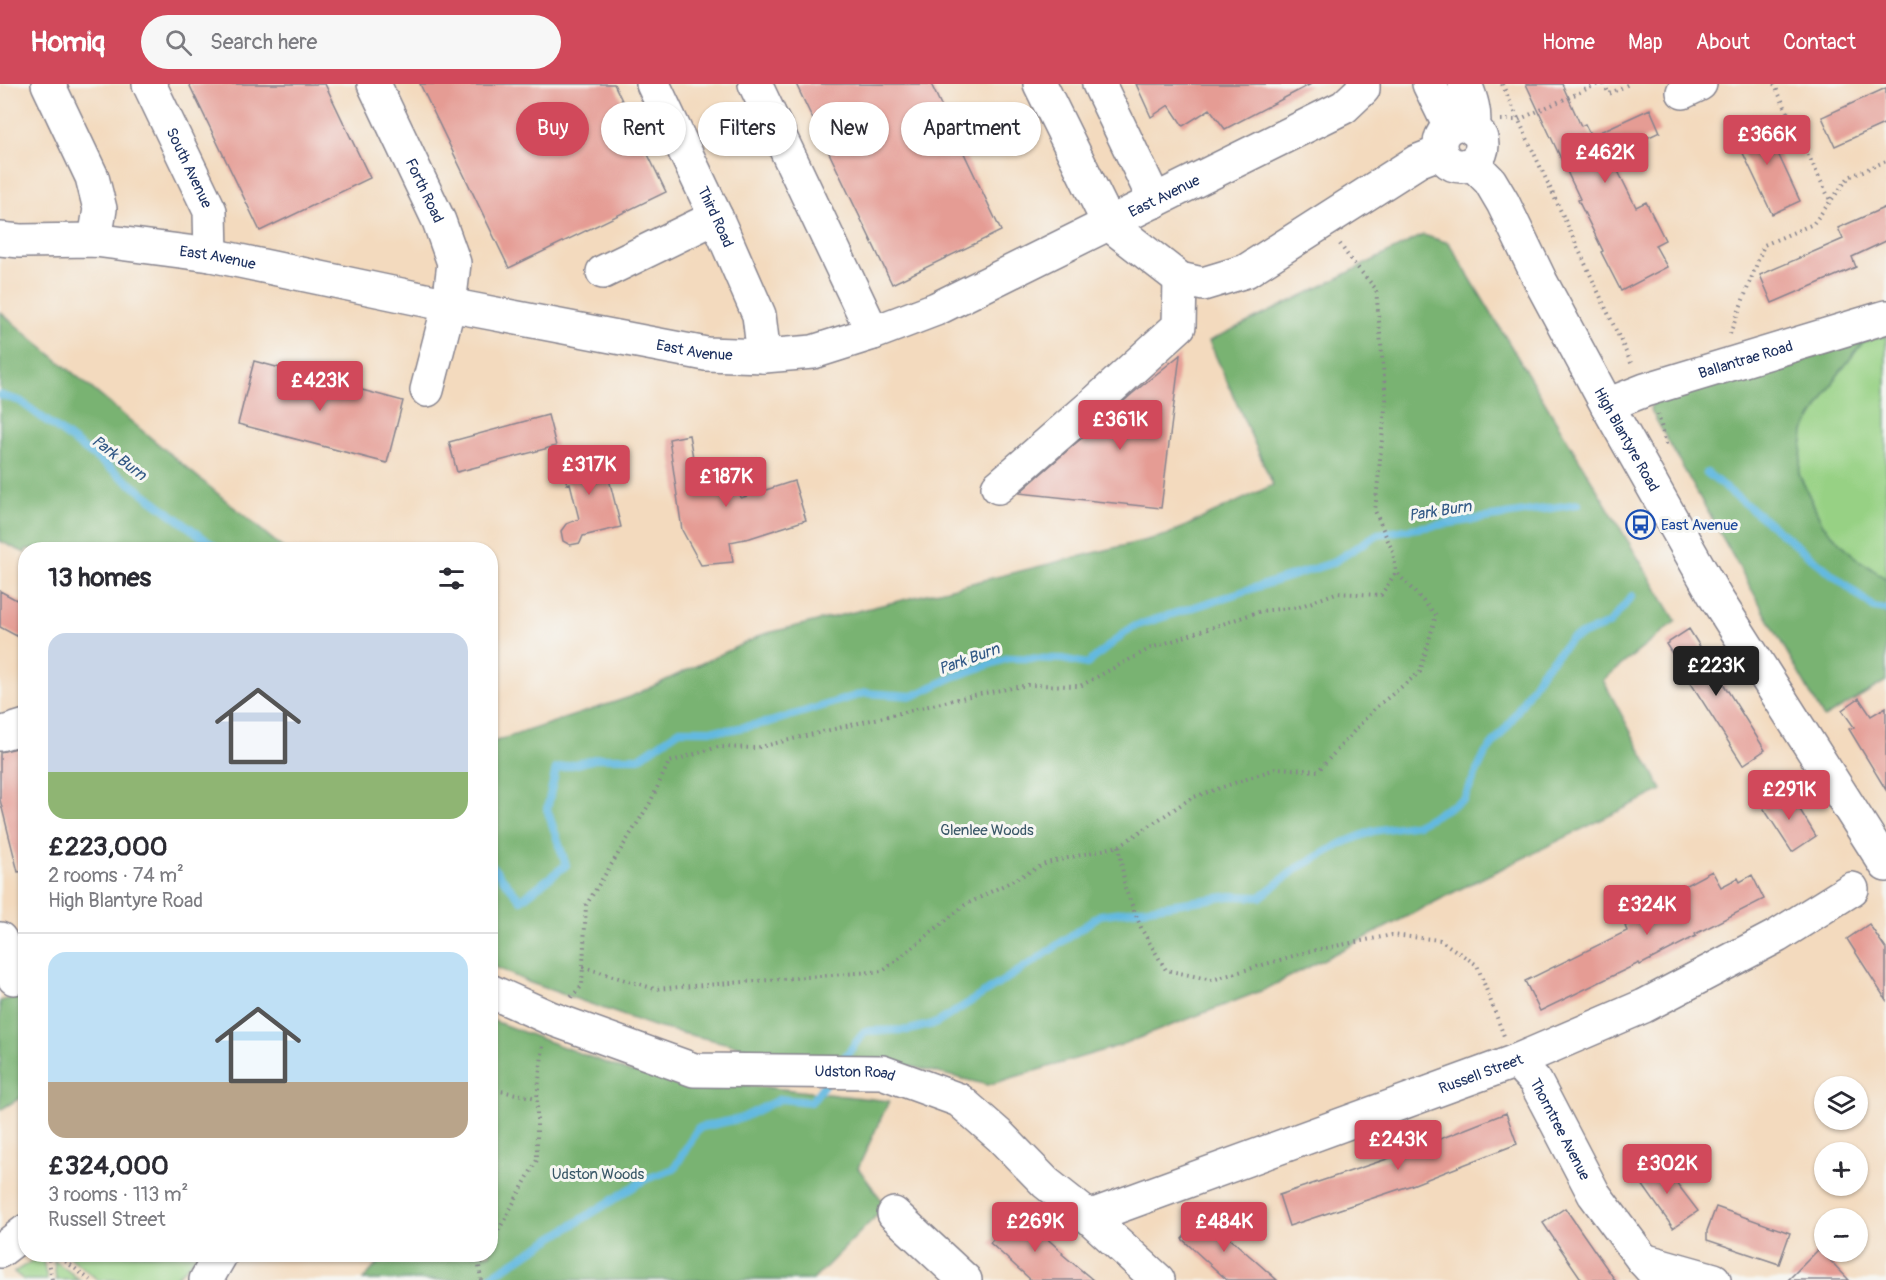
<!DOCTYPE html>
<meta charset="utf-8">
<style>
body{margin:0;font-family:Pangolin,sans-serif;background:#f7f7f7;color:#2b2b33;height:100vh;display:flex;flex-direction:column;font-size:22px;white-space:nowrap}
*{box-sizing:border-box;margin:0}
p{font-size:20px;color:#7c7c81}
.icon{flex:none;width:33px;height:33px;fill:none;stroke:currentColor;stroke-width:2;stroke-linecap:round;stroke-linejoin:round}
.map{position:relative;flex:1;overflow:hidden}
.details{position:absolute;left:18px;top:458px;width:480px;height:720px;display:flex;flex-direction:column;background:#fff;border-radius:24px;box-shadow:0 2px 4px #0004}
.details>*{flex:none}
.top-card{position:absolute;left:516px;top:18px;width:570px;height:54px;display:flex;gap:12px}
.buttons{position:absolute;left:1814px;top:992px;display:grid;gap:12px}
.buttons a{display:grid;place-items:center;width:54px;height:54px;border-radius:50%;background:#fff;box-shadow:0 2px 4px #0004;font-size:30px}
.price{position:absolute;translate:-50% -51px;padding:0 14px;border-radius:6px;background:#d1495b;color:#fff;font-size:20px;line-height:39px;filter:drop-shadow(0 2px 3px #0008)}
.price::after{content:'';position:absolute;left:50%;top:36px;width:18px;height:14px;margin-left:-9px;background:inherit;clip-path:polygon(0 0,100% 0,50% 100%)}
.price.active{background:#222;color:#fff}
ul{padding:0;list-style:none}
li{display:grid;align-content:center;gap:12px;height:318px;padding:0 30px}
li+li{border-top:2px solid #e1e1e2}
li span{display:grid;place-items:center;height:186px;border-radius:18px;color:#555}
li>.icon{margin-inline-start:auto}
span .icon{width:108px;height:108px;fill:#fffc;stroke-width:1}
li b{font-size:26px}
h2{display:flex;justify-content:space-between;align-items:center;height:72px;padding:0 30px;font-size:26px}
.chip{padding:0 21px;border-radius:27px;background:#fff;box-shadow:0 2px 4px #0004;font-size:21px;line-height:54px}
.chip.active{background:#d1495b;color:#fff}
header{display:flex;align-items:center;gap:36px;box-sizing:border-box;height:84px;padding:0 30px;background:#d1495b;color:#fff}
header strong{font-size:28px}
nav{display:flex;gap:33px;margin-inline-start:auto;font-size:21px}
.search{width:420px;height:54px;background:#f7f7f7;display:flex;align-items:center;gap:15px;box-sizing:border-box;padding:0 21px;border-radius:33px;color:#7c7c81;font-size:22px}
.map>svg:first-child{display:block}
.green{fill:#97d184;stroke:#598071;stroke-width:1.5}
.forest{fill:#79b372;stroke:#4a7168;stroke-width:1.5}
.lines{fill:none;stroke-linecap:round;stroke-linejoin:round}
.stream{stroke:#64b9e0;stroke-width:8}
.building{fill:#e59c94}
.minor-casing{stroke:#87848e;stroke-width:36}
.major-casing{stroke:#87848e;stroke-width:36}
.path{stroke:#87848e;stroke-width:4;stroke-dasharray:1.5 4.5;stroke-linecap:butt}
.minor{stroke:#fff;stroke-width:33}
.major{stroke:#fff;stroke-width:33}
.labels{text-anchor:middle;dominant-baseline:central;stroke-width:6;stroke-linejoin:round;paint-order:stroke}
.street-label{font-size:15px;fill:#1b2f5e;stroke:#f6f6f2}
.transit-label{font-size:15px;fill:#164399;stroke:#f6f6f2;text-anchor:start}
.park-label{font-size:15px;fill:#3a5868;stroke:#f6f6f2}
.water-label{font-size:16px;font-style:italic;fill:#315885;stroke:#f6f6f2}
</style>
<header>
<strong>Homiq</strong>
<div class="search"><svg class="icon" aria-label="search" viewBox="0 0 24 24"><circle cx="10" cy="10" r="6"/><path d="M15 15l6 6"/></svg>Search here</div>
<nav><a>Home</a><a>Map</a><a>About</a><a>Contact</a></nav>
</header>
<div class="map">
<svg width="1886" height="1196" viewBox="0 0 1886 1196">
<rect width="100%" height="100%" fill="#f6f6f2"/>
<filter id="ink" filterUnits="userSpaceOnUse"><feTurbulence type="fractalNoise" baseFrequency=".0167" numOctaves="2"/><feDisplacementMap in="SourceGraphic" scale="12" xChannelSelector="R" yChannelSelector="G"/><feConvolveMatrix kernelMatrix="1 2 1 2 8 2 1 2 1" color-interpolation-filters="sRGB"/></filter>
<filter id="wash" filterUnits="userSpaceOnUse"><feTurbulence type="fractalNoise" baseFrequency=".008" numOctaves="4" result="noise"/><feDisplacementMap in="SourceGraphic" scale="24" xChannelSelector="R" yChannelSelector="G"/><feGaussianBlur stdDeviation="1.35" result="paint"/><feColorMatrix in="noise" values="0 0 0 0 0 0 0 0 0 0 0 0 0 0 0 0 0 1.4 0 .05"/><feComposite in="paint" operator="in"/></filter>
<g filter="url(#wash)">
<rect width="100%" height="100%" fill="#f3dabe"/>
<path class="green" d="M 1886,251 L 1886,495 L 1855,473 L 1823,441 L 1799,390 L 1804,347 L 1837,292 L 1863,258 Z
M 66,1170 L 212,1170 L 206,1178 L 196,1173 L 173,1196 L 98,1196 Z
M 42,1171 L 47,1196 L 24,1196 L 14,1188 Z
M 54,1176 L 80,1196 L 56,1196 Z"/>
<path class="forest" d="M 1423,151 L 1449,159 L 1676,537 L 1603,596 L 1662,706 L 1460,805 L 1266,905 L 1118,962 L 988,1001 L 901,980 L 777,971 L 656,943 L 528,898 L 491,881 L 490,659 L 630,613 L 764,550 L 1167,451 L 1273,401 L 1209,257 L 1316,205 Z
M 0,228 L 284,465 L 26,465 L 25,469 L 0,457 Z
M 1863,258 L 1837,292 L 1804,347 L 1799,390 L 1823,441 L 1855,473 L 1886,495 L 1886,597 L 1824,634 L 1650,325 L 1655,313 Z
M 25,910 L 25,1011 L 0,1026 L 0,917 Z
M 491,936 L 630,988 L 889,1017 L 858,1084 L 886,1122 L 813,1196 L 363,1196 L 386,1170 L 490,1170 Z"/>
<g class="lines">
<path class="stream" d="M 0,311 L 20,317 L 218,465
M 1707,389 L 1874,524 L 1886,526
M 490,780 L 521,816 L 566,781 L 547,725 L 556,685 L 599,674 L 639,674 L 680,646 L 729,646 L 770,638 L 865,609 L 913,612 L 953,593 L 1008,574 L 1062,575 L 1087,580 L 1132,543 L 1332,479 L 1378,450 L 1578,420
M 841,978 L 865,947 L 909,946 L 937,939 L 1039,874 L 1100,831 L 1231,812 L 1260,813 L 1296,785 L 1343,759 L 1373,747 L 1418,740 L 1464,715 L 1485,670 L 1509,640 L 1542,587 L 1571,555 L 1609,540 L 1632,512
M 485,1196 L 646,1095 L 674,1085 L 698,1044 L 742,1034 L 780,1015 L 811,1018 L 827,997"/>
</g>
<g id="blocks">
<path class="building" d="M 189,0 L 325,0 L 370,94 L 260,147 Z
M 420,0 L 614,0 L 666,108 L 509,184 Z
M 796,0 L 931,0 L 1001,147 L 892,200 Z
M 1136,0 L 1311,0 L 1225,45 L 1210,25 L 1183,42 L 1169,21 L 1151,33 Z
M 1526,0 L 1562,0 L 1581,42 L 1585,40 L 1591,52 L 1650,25 L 1660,48 L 1610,71 L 1636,123 L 1646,118 L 1665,156 L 1655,161 L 1667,183 L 1621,207 L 1601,168 L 1603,167 L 1578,116 L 1580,115 L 1563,79 Z
M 1886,4 L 1886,39 L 1835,62 L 1822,33 Z
M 1762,35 L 1800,117 L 1772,130 L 1733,48 Z
M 1886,123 L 1886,157 L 1852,173 L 1856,183 L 1772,219 L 1760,191 L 1843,155 L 1838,144 Z
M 1180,271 L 1161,424 L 1019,409 L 1133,309 Z
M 254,277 L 403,317 L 387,379 L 238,340 Z
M 548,331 L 556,362 L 457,388 L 449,358 Z
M 689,351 L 697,396 L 735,388 L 741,414 L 794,397 L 806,436 L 750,454 L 730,458 L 733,478 L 701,481 L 682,446 L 669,355 Z
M 601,363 L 621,443 L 583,452 L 580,459 L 570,461 L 563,457 L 561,447 L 566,440 L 579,435 L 570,399 L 567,400 L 560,373 Z
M 0,507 L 26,521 L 26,557 L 0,543 Z
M 1689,545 L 1765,666 L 1743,681 L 1666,560 Z
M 1859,614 L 1871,632 L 1886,623 L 1886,706 L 1849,645 L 1854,643 L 1842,626 Z
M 17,664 L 19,670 L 26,668 L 26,787 L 18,788 L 0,716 L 0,668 Z
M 1788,706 L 1816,752 L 1792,768 L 1762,722 Z
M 1712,787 L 1721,803 L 1738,794 L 1740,798 L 1752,791 L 1764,815 L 1695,850 L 1696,852 L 1640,881 L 1639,879 L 1540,927 L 1525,897 L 1627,847 L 1625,842 L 1648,830 L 1645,823 Z
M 1869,840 L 1886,865 L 1886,916 L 1847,855 Z
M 1506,1029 L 1517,1060 L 1412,1101 L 1289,1142 L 1279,1111 L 1402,1070 Z
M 1658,1078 L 1667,1090 L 1669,1089 L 1698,1127 L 1673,1144 L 1637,1093 Z
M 1716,1123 L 1790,1149 L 1779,1180 L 1707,1156 L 1707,1147 Z
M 1565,1124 L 1583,1150 L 1615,1196 L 1582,1196 L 1543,1139 Z
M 1018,1128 L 1063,1169 L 1062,1170 L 1093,1196 L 1031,1196 L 990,1159 Z
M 1203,1131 L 1242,1165 L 1277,1196 L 1227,1196 L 1182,1155 Z
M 1819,1165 L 1849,1196 L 1788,1196 Z"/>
</g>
</g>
<g filter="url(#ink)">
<use href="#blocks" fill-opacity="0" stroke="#87848e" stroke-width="1.5"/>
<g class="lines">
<defs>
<g id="minor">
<path d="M 48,0 L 92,93 L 100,125 L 95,156"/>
<path id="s1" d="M 149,0 L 210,127 L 211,171"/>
<path id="s2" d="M 374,0 L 439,137 L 454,179 L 449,221 L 427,306"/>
<path id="s3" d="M 653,0 L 716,133 L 759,231 L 764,272"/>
<path d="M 755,0 L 873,249"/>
<path d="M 1040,0 L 1109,140 L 1180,195 L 1203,200 L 1246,187 L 1418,77 L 1441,68"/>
<path d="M 1099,0 L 1155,117"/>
<path d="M 1683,8 L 1700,0"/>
<path id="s4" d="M 0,155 L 20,157 L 95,156 L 211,171 L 449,221 L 706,270 L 764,272 L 813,268 L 873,249 L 936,225 L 1344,23 L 1363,5 L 1363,0"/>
<path d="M 603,188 L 716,133"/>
<path id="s5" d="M 1607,321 L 1645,306 L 1886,233"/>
<path d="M 998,403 L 1098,316 L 1179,242 L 1180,195"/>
<path d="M 0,650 L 26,642"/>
<path d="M 0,855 L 14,894"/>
<path id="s6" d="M 490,907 L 550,934 L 694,986 L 882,988 L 959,1016 L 1000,1052 L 1046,1099 L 1089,1133 L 1158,1196"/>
<path id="s7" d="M 1516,977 L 1535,997 L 1594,1110 L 1643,1176 L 1661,1196"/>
<path d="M 894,1130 L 965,1196"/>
<path id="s8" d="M 1089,1133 L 1516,977 L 1644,922 L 1777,852 L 1852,805"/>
<path d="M 0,1167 L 26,1147"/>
<path d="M 1643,1176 L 1714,1196"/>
<path d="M 206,1196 L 221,1170"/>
</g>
<g id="major">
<path d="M 1429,0 L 1450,43"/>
<path d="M 1465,0 C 1471,15 1476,29 1473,45"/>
<circle cx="1461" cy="61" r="21"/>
<path id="s9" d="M 1472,79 L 1490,97 L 1503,119 L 1541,198 L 1607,321 L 1716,514 L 1886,781"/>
</g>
</defs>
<use href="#minor" class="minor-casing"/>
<use href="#major" class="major-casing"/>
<path class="path" d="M 1502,0 L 1632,281
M 1604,0 L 1609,10 L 1629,0
M 1774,0 L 1830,116
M 1501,36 L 1518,36 L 1598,0
M 1730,250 L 1764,161 L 1813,140 L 1849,93 L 1886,77
M 1658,330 L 1667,364
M 1119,762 L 1125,804 L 1142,846 L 1166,886 L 1212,896 L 1310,867 L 1392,851 L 1440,856 L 1477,881 L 1504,952
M 583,883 L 655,905 L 883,887 L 965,821 L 1047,779 L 1119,762 L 1191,714 L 1278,684 L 1318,687 L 1375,624 L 1420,588 L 1436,531 L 1396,488
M 571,913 L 582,902 L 586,821 L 650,719 L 669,678 L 718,663 L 756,664 L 974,611 L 1028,601 L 1080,602 L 1151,564 L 1261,527 L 1299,523 L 1336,509 L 1381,511 L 1396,488 L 1393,468 L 1375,427 L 1386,315 L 1376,205 L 1351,176 L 1340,160
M 490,1005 L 537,1014
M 490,1162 L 537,1076 L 537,1014 L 543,962
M 48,1170 L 52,1196
M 56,1170 L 90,1196
M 481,1196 L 479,1182 L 486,1170"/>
<use href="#minor" class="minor"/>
<use href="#major" class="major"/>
</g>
</g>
<defs>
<symbol id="bus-ring" viewBox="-11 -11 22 22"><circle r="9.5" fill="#f6f6f2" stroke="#1a4fb4" stroke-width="1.5"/><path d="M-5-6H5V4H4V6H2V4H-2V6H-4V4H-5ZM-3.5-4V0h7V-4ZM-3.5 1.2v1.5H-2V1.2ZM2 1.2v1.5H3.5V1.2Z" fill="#1a4fb4"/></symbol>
</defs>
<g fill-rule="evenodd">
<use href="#bus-ring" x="1624" y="424" width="33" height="33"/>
</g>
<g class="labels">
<g class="street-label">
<text stroke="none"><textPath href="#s1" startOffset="93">South Avenue</textPath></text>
<text stroke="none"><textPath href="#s2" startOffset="118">Forth Road</textPath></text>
<text stroke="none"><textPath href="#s4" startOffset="1209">East Avenue</textPath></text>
<text stroke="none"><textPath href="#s3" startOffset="147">Third Road</textPath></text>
<text stroke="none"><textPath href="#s4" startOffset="219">East Avenue</textPath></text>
<text stroke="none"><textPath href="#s4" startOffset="705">East Avenue</textPath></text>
<text stroke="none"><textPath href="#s5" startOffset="146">Ballantrae Road</textPath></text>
<text stroke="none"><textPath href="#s9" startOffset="318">High Blantyre Road</textPath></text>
<text stroke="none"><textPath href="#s8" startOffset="417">Russell Street</textPath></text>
<text stroke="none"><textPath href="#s6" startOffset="380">Udston Road</textPath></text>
<text stroke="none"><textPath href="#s7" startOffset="82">Thorntree Avenue</textPath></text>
</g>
<g class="transit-label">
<text x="1661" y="441">East Avenue</text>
</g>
<g class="park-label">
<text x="987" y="746">Glenlee Woods</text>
<text x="598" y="1090">Udston Woods</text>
</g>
<g class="water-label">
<text transform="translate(119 374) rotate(37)">Park Burn</text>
<text transform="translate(1440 427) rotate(-9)">Park Burn</text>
<text transform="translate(969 575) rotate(-20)">Park Burn</text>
</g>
</g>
</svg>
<div class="buttons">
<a><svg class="icon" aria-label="layers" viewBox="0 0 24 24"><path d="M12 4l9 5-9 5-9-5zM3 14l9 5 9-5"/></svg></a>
<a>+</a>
<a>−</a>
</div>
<b class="price" style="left:1767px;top:82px">£366K</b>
<b class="price" style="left:1605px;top:100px">£462K</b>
<b class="price" style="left:320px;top:328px">£423K</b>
<b class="price" style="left:1120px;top:367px">£361K</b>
<b class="price" style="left:589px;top:412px">£317K</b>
<b class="price" style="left:726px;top:424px">£187K</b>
<b class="price active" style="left:1716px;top:613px">£223K</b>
<b class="price" style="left:1789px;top:737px">£291K</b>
<b class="price" style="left:1647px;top:852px">£324K</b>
<b class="price" style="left:1398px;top:1087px">£243K</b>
<b class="price" style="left:1667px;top:1111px">£302K</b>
<b class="price" style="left:1035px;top:1169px">£269K</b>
<b class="price" style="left:1224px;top:1169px">£484K</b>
<div class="top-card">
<a class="chip active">Buy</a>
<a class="chip">Rent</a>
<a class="chip">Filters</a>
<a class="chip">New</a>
<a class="chip">Apartment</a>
</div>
<section class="details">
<h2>13 homes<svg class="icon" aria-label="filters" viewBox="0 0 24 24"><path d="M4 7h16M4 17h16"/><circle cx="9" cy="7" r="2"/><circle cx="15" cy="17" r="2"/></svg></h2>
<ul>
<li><span style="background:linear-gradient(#c9d6e8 75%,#8fb573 0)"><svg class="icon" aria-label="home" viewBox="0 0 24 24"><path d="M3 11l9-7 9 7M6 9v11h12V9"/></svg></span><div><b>£223,000</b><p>2 rooms · 74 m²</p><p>High Blantyre Road</p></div></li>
<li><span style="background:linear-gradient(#bfe0f5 70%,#b9a48a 0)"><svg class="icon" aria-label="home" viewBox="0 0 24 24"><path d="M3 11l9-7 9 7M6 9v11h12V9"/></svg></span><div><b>£324,000</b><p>3 rooms · 113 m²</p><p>Russell Street</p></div></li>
</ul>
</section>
</div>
